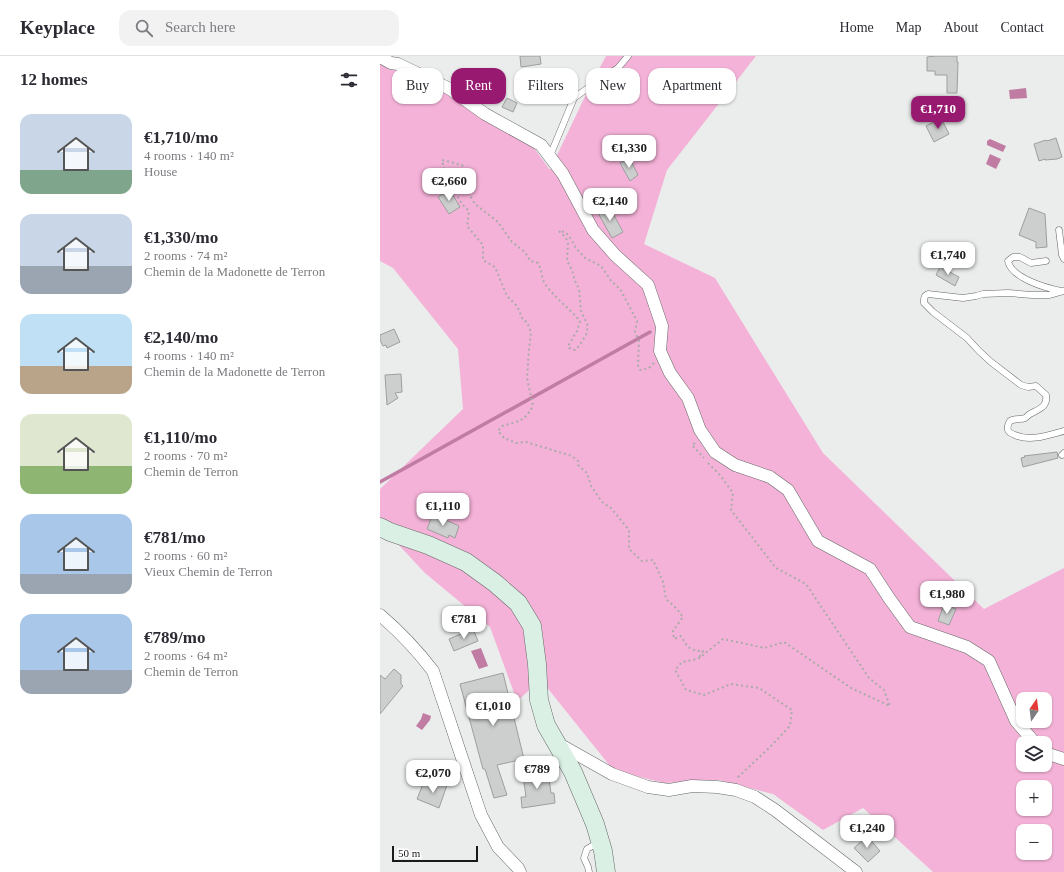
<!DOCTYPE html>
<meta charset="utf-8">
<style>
body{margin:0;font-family:Georgia,serif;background:#f2f2f3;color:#2b2b33;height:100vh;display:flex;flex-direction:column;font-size:15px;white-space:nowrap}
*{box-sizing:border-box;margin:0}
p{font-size:13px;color:#7c7c81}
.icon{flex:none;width:22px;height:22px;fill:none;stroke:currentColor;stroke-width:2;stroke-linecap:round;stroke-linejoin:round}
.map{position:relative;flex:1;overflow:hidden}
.details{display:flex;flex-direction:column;background:#fff;width:380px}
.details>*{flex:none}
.guide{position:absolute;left:12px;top:12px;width:380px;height:36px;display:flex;gap:8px}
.needle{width:26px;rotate:14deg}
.controls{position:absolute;left:636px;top:636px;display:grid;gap:8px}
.controls a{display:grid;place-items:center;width:36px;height:36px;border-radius:8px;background:#fff;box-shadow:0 1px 3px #0004;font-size:20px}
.scale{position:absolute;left:12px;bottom:10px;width:86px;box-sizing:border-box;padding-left:4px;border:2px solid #191a1a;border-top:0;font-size:11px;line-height:14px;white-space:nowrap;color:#191a1a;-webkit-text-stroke:3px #fff;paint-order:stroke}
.price{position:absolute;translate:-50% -34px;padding:0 9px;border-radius:8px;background:#fff;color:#222;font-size:13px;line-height:26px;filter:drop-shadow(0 1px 2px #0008)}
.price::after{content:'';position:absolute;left:50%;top:24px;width:12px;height:9px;margin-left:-6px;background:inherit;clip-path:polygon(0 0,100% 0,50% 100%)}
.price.current{background:#981970;color:#fff}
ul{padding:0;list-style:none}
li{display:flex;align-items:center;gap:12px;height:100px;padding:0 20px}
li span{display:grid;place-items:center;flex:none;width:112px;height:80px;border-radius:12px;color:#555}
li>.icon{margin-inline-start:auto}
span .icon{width:48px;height:48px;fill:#fffc;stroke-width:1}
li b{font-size:17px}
h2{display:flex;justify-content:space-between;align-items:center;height:48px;padding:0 20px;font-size:17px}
.chip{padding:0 14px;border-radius:12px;background:#fff;box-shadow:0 1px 3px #0004;font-size:14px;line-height:36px}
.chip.current{background:#981970;color:#fff}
header{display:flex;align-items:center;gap:24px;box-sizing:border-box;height:56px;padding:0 20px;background:#fff;border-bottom:1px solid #e1e1e2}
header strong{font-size:19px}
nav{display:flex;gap:22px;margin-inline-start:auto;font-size:14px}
.search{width:280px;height:36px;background:#f2f2f3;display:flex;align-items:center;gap:10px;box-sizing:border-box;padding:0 14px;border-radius:12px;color:#7c7c81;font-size:15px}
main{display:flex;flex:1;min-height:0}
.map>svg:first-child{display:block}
.green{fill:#f5b2d8;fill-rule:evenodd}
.water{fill:#c17ca4}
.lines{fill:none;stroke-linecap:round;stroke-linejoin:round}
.stream{stroke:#c17ca4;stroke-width:3.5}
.building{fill:#cccfcd;stroke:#9c9f9d}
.lane-casing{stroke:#646765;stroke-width:7}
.street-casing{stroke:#646765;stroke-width:13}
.secondary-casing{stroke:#646765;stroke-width:19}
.path{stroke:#a9abaa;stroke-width:2;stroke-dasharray:2 3;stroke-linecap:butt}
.lane{stroke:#fff;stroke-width:6}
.street{stroke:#fff;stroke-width:12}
.secondary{stroke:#dbf0e4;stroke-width:18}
</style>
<header>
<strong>Keyplace</strong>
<div class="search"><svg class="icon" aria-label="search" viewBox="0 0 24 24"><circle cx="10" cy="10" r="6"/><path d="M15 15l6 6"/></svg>Search here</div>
<nav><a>Home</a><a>Map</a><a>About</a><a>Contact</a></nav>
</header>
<main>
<section class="details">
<h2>12 homes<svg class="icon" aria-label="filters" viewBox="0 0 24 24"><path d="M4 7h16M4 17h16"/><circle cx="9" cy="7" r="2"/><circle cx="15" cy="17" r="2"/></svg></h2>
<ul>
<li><span style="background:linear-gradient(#c9d6e8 70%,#7fa58c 0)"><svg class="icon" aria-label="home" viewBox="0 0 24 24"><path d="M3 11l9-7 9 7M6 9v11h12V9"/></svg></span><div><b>€1,710/mo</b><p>4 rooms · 140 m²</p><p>House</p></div></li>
<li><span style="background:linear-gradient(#c9d6e8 65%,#9aa5b1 0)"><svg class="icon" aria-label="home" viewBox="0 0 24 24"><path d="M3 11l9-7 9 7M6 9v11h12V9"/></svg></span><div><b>€1,330/mo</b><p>2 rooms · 74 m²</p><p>Chemin de la Madonette de Terron</p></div></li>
<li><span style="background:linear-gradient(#bfe0f5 65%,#b9a48a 0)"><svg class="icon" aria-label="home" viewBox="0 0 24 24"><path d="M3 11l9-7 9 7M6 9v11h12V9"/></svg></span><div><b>€2,140/mo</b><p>4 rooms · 140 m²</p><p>Chemin de la Madonette de Terron</p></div></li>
<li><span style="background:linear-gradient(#dfe7d0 65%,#8fb573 0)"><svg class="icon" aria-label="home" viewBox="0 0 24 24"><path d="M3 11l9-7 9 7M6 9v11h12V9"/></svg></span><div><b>€1,110/mo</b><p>2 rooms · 70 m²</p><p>Chemin de Terron</p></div></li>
<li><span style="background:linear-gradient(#a9c7e8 75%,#9aa5b1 0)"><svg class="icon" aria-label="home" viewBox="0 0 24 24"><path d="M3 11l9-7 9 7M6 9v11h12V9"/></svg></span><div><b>€781/mo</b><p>2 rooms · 60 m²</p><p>Vieux Chemin de Terron</p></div></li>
<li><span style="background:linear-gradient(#a9c7e8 70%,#9aa5b1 0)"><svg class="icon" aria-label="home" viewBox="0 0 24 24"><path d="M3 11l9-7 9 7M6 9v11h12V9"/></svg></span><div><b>€789/mo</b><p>2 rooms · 64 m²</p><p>Chemin de Terron</p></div></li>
</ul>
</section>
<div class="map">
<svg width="684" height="816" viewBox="0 0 684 816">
<rect width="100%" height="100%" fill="#eaedeb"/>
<path class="green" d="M 0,0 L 6,0 L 154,92 L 170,114 L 209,32 L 226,0 L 376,0 L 287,114 L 264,188 L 335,222 L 443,397 L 604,553 L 684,512 L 684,816 L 553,816 L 483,752 L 443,774 L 393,738 L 339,724 L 285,727 L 234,715 L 161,624 L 137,645 L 110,571 L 45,517 L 0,469 L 0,433 L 83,353 L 78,293 L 13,212 L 0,205 ZM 643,643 L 665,643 L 665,665 L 643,665 ZM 643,687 L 665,687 L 665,709 L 643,709 ZM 643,731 L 665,731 L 665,753 L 643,753 ZM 643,775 L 665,775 L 665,797 L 643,797 Z"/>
<path class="water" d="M 646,32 L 647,42 L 630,43 L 629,34 Z
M 610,83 L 626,90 L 623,96 L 607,89 L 607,85 Z
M 610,98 L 621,103 L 616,113 L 606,108 Z
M 101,592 L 108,610 L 99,613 L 91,595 Z
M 43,657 L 51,660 L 50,664 L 42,674 L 36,670 L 41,663 Z"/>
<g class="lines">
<path class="stream" d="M 0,426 L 270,276"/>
</g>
<path class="building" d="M 140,0 L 160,0 L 161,8 L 141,11 Z
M 556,0 L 577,0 L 577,6 L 578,6 L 577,37 L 567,37 L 567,19 L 555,19 L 555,15 L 547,15 L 547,1 Z
M 127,42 L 137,47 L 133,56 L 122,51 Z
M 561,62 L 569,78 L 554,86 L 546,70 Z
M 676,82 L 682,101 L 677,103 L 665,104 L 665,103 L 659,105 L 654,88 L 666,84 L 667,85 Z
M 250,103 L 258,119 L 250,125 L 240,107 Z
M 70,134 L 80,151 L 69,158 L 58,141 Z
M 229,150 L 243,176 L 232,182 L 218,157 Z
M 649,152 L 665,158 L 667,191 L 656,192 L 656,186 L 639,179 Z
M 560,211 L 579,221 L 575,230 L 556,219 Z
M 14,273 L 20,286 L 7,292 L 6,289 L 3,290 L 0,284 L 0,279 Z
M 21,318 L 22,336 L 15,337 L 18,342 L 7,349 L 5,319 Z
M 677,396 L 678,402 L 643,411 L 641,402 L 645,401 L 644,400 Z
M 52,460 L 58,462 L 59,461 L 79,470 L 75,482 L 69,479 L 68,482 L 47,473 Z
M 564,548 L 576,553 L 569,569 L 558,565 Z
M 93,573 L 98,585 L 74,595 L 69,583 Z
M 14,613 L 21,619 L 21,628 L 23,630 L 0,658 L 0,619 L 5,623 Z
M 123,617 L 144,703 L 117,709 L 127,739 L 114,742 L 105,713 L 103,713 L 80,628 Z
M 168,715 L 171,737 L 174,737 L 175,747 L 142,752 L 141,741 L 146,741 L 143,719 Z
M 55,725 L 67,729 L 59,752 L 37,743 L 43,728 L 53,731 Z
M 487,780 L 500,795 L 488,806 L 474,792 Z"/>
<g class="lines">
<defs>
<path id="lane" d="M 170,100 L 194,42 L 219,24 L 238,12 L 248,0
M 679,174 L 682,199 L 684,203
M 666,205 L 651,207 L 640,201 L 633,201 L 628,205 C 631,222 666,232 681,235
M 684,235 L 669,239 L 652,239 L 628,237 L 603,238 L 596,240 L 583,242 L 548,238 L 545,240 L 544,243 L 544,247 L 553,256 L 587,282 L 599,295 L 611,306 L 641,329 L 648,331 L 656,330 L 666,339 C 668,351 659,353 650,358 C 648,359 647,361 645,362 C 641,364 635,362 630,365 C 628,368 627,371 628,374 C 629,377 632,378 635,379 C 650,386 669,379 684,375
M 682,399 L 684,397
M 209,816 L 208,811 L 204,802 L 207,793 L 219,786"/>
<path id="street" d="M 0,1 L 11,7 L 18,8 L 70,33 L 105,58 L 161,89 L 183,118 L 213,174 L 235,199 L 268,229 L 282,270 L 280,295 L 290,317 L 308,342 L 320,374 L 335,396 L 355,409 L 390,421 L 408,434 L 438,485 L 490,513 L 509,542 L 530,571 L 587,591 L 609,605 L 636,665 L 655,687
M 0,559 C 20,576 37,594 53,615 L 101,759 L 118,791 L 138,812 L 140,816
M 177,687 L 232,718 L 268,731 L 289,734 L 312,730 L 337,731 L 356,734 L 375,741 L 395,754 L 476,816
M 665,697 L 684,703"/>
<path id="secondary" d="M 0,471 L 10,476 L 48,489 L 86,506 L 115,527 L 138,547 L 152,570 L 157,608 L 159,644 L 166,669 L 193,716 L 215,768 L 223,795 L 226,816"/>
</defs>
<use href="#lane" class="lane-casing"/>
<use href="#street" class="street-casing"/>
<use href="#secondary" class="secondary-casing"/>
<path class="path" d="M 274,307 L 269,312 L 260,314 L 258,309 L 259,285 L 255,276 L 257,265 L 246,244 L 240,233 L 232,226 L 221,210 L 205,202 L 196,192 L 189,180 L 185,176 L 179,175 L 186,182 L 188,188 L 187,205 L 192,214 L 195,225 L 199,233 L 201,255 L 208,270 L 206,279 L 199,290 L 195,294 L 189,292 L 188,290 L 197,275 L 200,265 C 189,252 175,242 165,228 C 161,222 162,213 158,207 L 150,205 L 145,196 L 132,186 L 118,166 L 95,148 L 88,136 L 85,125 L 87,118 L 82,109 L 62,104 L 64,112 L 63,118 L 75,128 C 76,140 80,147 89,155 L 87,170 L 103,189 L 103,204 L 115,211 L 127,240 L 137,250 L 143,264 L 147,266 L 151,276 L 149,293 L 147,322 L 153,350 C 144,366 139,365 122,370 L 118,375 L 124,382 L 136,387 L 146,386 L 192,400 L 198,405 L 198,409 L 207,417 L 211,430 L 222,446 L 231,452 L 249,474 L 249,493 L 262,505 L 273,504 L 283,526 L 286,543 L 297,553 L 303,561 L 293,575 L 294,583 L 301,580 C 307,591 310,595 323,595 L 318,603
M 315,387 L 312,389 L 324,402
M 328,407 L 340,419 L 353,437 L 351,454 L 396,512 L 426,528 L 489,622 L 504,634 L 510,650 L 471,632 L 404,586 L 385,592 L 343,583 L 318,603 L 302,606 L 295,614 L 306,634 L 324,639 L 351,628 L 379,632 L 412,654 L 410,670 L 388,693 L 356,723"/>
<use href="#lane" class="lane"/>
<use href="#street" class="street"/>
<use href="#secondary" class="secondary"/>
</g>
</svg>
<div class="controls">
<a><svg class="needle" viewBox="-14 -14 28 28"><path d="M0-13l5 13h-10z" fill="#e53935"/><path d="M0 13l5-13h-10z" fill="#7c7c81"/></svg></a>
<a><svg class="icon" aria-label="layers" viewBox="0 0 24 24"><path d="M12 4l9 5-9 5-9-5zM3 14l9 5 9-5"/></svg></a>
<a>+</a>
<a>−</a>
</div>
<div class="scale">50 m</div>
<b class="price current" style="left:558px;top:74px">€1,710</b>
<b class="price" style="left:249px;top:113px">€1,330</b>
<b class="price" style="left:69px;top:146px">€2,660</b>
<b class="price" style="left:230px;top:166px">€2,140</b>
<b class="price" style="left:568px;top:220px">€1,740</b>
<b class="price" style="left:63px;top:471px">€1,110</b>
<b class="price" style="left:567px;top:559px">€1,980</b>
<b class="price" style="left:84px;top:584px">€781</b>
<b class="price" style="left:113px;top:671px">€1,010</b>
<b class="price" style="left:157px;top:734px">€789</b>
<b class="price" style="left:53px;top:738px">€2,070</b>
<b class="price" style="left:487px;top:793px">€1,240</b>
<div class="guide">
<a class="chip">Buy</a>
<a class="chip current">Rent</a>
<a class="chip">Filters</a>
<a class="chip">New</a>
<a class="chip">Apartment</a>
</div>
</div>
</main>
